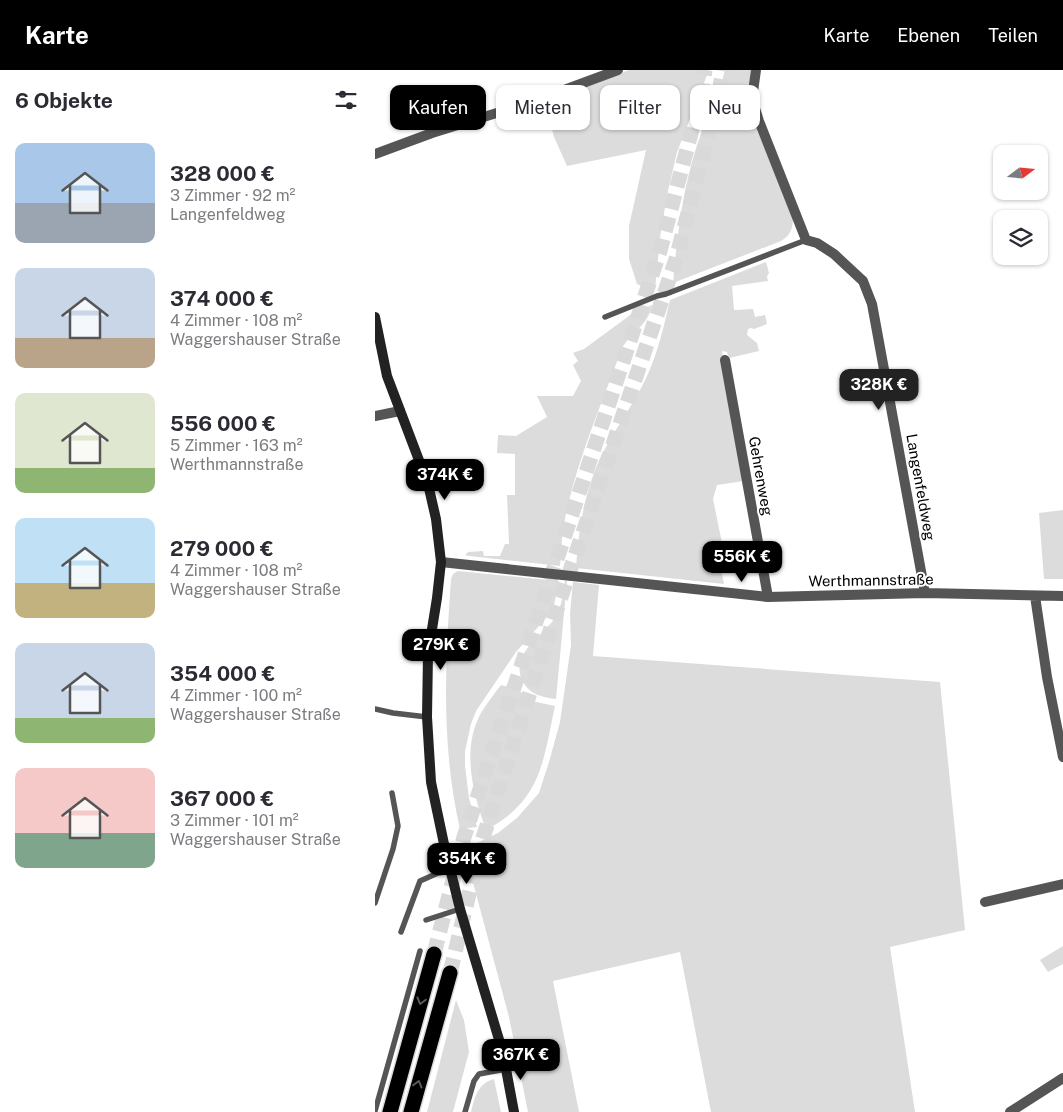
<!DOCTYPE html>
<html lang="de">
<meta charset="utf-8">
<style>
body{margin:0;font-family:"Public Sans",sans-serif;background:#f7f7f7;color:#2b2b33;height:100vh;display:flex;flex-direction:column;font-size:19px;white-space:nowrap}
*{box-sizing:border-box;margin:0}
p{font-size:16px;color:#7c7c81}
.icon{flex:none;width:28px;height:28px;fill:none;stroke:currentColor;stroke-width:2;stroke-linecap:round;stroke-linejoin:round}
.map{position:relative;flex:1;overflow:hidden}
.details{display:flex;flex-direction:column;background:#fff;width:375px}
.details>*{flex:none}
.top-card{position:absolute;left:15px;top:15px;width:475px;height:45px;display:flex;gap:10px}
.needle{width:32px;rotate:74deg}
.fabs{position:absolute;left:618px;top:75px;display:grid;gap:10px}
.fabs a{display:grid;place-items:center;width:55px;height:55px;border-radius:10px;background:#fff;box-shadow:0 1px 4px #0004;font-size:25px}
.price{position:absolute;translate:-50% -42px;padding:0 11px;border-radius:10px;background:#000;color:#fff;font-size:16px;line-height:32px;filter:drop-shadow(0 1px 2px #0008)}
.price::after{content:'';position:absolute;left:50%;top:30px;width:15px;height:11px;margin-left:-8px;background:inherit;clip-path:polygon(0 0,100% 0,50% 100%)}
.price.current{background:#222;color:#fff}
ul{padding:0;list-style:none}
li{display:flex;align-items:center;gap:15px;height:125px;padding:0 15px}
li span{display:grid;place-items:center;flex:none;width:140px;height:100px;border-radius:10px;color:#555}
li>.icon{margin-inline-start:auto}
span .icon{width:60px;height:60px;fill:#fffc;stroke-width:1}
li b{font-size:21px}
h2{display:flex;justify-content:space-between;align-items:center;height:60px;padding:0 15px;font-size:21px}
.chip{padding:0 18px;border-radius:10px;background:#fff;box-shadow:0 1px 4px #0004;font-size:18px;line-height:45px}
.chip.current{background:#000;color:#fff}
header{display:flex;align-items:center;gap:30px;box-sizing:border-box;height:70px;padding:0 25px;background:#000;color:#fff}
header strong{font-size:24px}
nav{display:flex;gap:28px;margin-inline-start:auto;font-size:18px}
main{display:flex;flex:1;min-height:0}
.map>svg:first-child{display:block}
.green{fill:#dcdcdc}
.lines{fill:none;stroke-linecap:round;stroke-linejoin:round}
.highway-tunnel{stroke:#d9d9d9;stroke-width:15;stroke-dasharray:15 8;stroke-linecap:butt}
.highway-casing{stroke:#dbdbdb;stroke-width:18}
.lane{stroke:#555;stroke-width:5.5}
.street{stroke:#555;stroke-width:10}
.secondary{stroke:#222;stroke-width:10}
.highway{stroke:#000;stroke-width:15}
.oneway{stroke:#595959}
.labels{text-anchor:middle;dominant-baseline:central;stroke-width:4;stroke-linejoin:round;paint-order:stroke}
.street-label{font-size:15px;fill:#000;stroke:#fff}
</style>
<header>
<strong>Karte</strong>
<nav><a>Karte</a><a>Ebenen</a><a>Teilen</a></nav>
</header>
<main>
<section class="details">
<h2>6 Objekte<svg class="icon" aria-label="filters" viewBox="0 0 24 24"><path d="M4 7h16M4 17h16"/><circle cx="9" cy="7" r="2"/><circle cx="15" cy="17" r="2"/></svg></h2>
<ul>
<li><span style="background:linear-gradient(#a9c7e8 60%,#9aa5b1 0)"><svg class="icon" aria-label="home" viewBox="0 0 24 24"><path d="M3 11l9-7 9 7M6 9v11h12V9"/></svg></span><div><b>328 000 €</b><p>3 Zimmer · 92 m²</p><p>Langenfeldweg</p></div></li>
<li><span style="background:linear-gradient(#c9d6e8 70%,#b9a48a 0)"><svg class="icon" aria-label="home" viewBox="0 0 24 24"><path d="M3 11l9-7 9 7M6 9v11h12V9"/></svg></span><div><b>374 000 €</b><p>4 Zimmer · 108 m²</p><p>Waggershauser Straße</p></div></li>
<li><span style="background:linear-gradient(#dfe7d0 75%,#8fb573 0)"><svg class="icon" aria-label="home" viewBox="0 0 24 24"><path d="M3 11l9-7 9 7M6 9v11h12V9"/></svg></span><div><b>556 000 €</b><p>5 Zimmer · 163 m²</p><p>Werthmannstraße</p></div></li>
<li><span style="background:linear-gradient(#bfe0f5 65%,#c2b280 0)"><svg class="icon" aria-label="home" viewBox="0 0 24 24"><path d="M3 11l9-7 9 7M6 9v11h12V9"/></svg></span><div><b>279 000 €</b><p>4 Zimmer · 108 m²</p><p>Waggershauser Straße</p></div></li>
<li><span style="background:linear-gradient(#c9d6e8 75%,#8fb573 0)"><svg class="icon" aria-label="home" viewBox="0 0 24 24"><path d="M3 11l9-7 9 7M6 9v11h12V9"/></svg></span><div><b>354 000 €</b><p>4 Zimmer · 100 m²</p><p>Waggershauser Straße</p></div></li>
<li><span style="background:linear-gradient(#f6c9c9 65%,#7fa58c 0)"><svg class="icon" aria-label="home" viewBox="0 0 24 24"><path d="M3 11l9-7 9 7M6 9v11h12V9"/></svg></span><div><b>367 000 €</b><p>3 Zimmer · 101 m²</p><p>Waggershauser Straße</p></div></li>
</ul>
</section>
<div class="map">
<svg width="688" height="1042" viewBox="0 0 688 1042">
<rect width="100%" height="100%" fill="#fff"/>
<path class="green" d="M 254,0 L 334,0 L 322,31 L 319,31 L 316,37 L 319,39 L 302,82 L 293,121 L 286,160 L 280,219 L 269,217 L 262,214 L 254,189 L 254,156 L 271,80 L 192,96 L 179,67 L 172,39 L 177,29 L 180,28 Z
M 350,0 L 376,0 L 373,32 L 382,60 L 418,147 C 418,158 416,165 406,171 L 298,213 C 302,165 308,117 323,72 C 332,48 344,25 350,0 Z
M 391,192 L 394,203 L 392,206 L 393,211 L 357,216 L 359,240 L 378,239 L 380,247 L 390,245 L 392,254 L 379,259 L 376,258 L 373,259 L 372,265 L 382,273 L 384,281 L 354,288 L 352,282 L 347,281 L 369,411 L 342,415 L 338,429 L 348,478 L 342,479 L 349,514 L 201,498 C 203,464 208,432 220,400 C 233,367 257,339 272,306 C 283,282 289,256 295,230 Z
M 277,235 C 273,256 257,261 247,278 C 226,336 200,394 189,454 C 186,468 187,482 185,496 L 94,486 L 90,485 L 93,482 L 108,481 L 109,486 L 125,486 L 130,474 L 134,474 L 132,425 L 140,425 L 140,384 L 122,383 L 123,365 L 141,366 L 172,347 L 162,326 L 198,326 L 206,311 L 198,295 L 203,291 L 198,283 L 209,279 L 258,243 Z
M 688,440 L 688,509 L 669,509 L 664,443 Z
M 83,501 L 184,511 L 178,540 L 141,582 L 101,641 L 96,654 L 90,681 L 90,696 L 94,728 L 102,757 L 85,759 C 66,677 70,593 76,509 L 78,504 Z
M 190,511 L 192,511 L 181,629 C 169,628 154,624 148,612 C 134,584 166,568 180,548 C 187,537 188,523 190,511 Z
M 198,512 L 224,515 L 218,586 L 565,612 L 590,860 L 515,877 L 540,1042 L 336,1042 L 305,882 L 178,911 L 204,1042 L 153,1042 L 134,947 L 89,779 L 123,763 L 142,748 L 164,723 L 174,692 L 185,652 L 196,575 L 195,543 Z
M 126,615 L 141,619 L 161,632 L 180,636 C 168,691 167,730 111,760 C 98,724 86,679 106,643 C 112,633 119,624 126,615 Z
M 688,876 L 688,894 L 673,902 L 665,890 Z
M 81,930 L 89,950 L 94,982 L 78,1042 L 52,1042 Z
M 119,1009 L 126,1042 L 96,1042 C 100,1027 102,1014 119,1009 Z"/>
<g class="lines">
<path class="highway-tunnel" d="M 59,884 L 89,767 L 285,181 L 327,22 L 330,0
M 75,903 L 106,774 L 183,536 L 301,189 L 343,28 L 348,0"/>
<defs>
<path id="highway" d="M 15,1042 L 59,884
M 36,1042 L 75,903"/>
</defs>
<use href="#highway" class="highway-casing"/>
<path class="lane" d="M 230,247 L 282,226 L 291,224 L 431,170
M 0,639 L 18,643 L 52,647
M 0,833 L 18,779 L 23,756 L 17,723
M 51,850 L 85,839
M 26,862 L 45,811 L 63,803 L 76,801
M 0,1041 L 45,881
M 90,1042 L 99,1011 L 104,1004 L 131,999"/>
<path class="street" d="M 381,0 L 377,29 L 384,51 L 431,170 L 442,173 L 459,184 L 488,211 L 497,234 L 550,523
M 0,84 L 57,63 L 154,33 L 243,0
M 350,290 L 393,527
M 0,346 L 25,341
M 66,492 L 393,527 L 550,523 L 688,526
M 660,526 L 672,607 L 688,687
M 610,832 L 688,814
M 635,1042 L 688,1008"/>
<path class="secondary" d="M 0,247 L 12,306 L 53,414 L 61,449 L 66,492 L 62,528 L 53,584 L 52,647 L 56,712 L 69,774 L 85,839 L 128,983 L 139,1042"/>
<use href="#highway" class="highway"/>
</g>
<defs><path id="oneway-chevron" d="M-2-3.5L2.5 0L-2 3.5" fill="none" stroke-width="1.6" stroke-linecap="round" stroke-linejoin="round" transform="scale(1.25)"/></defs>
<g class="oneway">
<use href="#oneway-chevron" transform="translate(46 931) rotate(105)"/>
<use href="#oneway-chevron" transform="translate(43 1014) rotate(-75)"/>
</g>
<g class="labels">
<g class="street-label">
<text transform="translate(386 406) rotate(80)">Gehrenweg</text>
<text transform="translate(546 417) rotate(80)">Langenfeldweg</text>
<text transform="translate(496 510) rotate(-1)">Werthmannstraße</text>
</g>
</g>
</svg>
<div class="fabs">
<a><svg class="needle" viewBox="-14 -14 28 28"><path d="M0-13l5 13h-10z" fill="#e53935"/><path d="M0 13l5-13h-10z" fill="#7c7c81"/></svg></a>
<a><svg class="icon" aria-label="layers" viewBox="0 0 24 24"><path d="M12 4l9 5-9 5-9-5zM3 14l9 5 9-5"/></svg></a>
</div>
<b class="price current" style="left:504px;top:341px">328K €</b>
<b class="price" style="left:70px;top:431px">374K €</b>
<b class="price" style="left:367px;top:513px">556K €</b>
<b class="price" style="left:66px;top:601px">279K €</b>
<b class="price" style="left:92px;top:815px">354K €</b>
<b class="price" style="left:146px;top:1011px">367K €</b>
<div class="top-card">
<a class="chip current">Kaufen</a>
<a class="chip">Mieten</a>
<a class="chip">Filter</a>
<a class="chip">Neu</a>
</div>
</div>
</main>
